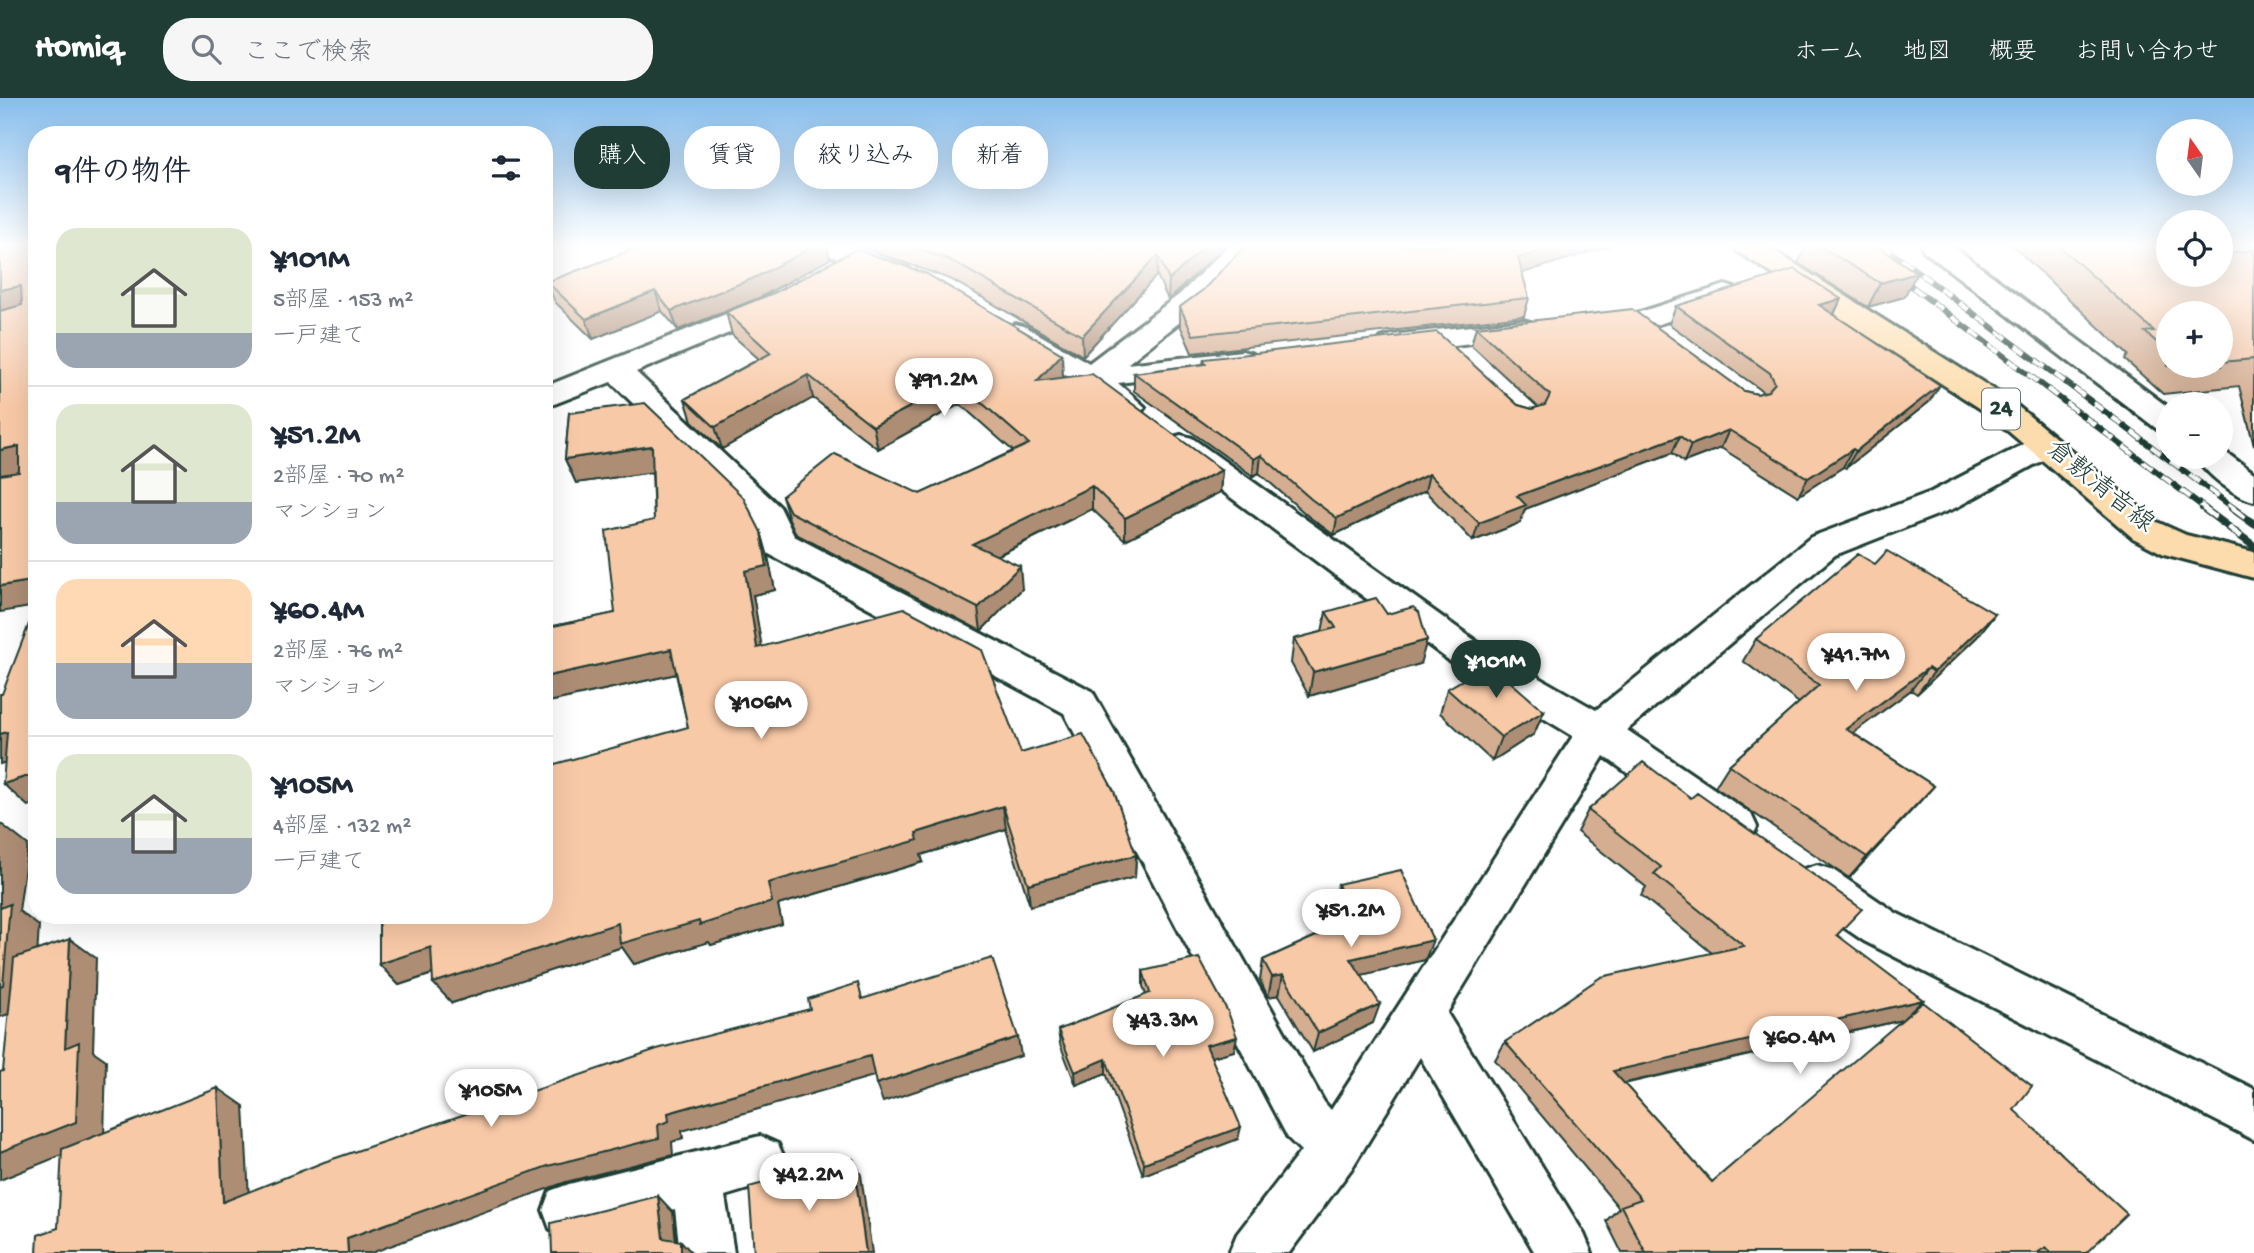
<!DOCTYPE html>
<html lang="ja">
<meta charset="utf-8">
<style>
body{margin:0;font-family:"Gochi Hand","Klee One",sans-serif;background:#f6f6f7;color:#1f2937;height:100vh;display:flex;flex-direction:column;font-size:26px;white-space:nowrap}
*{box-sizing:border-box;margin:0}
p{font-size:23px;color:#747a83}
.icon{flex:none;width:38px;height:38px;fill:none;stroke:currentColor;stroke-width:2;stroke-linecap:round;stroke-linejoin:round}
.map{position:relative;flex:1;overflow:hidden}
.sheet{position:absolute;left:28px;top:28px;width:525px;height:798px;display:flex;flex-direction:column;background:#fff;border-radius:28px;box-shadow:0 7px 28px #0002}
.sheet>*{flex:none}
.hud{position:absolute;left:574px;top:28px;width:665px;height:63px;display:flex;gap:14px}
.needle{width:46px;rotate:346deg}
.tools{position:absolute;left:2156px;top:21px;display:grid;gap:14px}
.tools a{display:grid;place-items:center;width:77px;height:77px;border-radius:50%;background:#fff;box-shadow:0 7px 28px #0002;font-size:35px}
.price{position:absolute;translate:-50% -60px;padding:0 16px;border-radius:24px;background:#fff;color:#222;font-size:23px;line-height:46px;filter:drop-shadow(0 2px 4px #0008)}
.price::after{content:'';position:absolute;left:50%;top:42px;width:21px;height:16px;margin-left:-10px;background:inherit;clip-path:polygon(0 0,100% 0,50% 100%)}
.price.active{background:#1f3d34;color:#fff}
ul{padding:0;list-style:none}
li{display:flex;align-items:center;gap:21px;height:175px;padding:0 28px}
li+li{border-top:2px solid #e0e1e3}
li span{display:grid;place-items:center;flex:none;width:196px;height:140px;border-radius:21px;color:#555}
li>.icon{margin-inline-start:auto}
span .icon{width:84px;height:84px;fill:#fffc;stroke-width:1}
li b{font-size:30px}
h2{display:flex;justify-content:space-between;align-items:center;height:84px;padding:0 28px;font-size:30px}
.tag{padding:0 24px;border-radius:28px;background:#fff;box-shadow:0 7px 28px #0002;font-size:24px;line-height:63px}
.tag.active{background:#1f3d34;color:#fff}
header{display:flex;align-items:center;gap:42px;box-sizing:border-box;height:98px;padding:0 35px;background:#1f3d34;color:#fff}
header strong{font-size:33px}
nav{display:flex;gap:38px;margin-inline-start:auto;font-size:24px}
.search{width:490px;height:63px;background:#f6f6f7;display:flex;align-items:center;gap:18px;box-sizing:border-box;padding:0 24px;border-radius:28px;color:#747a83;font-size:26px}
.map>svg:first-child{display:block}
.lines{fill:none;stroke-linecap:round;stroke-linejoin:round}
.minor-casing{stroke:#1f3d34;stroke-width:6}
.major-casing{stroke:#1f3d34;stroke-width:6}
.minor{fill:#fff;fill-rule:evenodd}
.major{fill:#fcdcac;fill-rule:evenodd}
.rail-far1-casing{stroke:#1f3d34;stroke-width:6}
.rail-casing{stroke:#1f3d34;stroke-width:8}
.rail-far1{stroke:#fff;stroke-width:4.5;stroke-dasharray:12;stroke-linecap:butt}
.rail{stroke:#fff;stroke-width:5;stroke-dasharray:16;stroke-linecap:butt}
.wall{fill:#d5ad90;stroke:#1f3d34;stroke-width:2;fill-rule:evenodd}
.shaded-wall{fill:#ae8d75;stroke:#1f3d34;stroke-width:2}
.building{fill:#f8c9a7;stroke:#1f3d34;stroke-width:2}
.labels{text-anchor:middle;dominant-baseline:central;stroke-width:5;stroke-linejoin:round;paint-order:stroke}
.shield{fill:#fff;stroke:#627771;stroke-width:2}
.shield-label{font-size:24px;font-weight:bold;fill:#1f3d34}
.street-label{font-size:26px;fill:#1f3d34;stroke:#fff}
</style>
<header>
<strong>Homiq</strong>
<div class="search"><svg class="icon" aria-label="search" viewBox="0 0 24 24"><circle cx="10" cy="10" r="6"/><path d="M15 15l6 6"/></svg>ここで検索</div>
<nav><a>ホーム</a><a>地図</a><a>概要</a><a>お問い合わせ</a></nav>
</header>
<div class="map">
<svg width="2254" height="1155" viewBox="0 0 2254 1155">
<rect width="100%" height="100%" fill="#fff"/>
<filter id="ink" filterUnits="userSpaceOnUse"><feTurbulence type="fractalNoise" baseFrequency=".0143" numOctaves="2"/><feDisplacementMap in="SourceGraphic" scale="14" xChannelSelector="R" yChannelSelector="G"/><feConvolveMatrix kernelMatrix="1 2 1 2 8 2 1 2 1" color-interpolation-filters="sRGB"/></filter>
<g filter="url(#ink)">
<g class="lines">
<defs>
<path id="minor" d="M 815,147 L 853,147 L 907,168 L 911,174 L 907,180 L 897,182 L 887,180 L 819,153 Z
M 1229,147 L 1258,147 L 1200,208 L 1127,266 L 1242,253 L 1253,256 L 1257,262 L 1253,268 L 1242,271 L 1118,285 L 1145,309 L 1140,316 L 1129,319 L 1118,316 L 1080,286 L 1006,241 L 1001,235 L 1006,229 L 1016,226 L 1026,229 L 1089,265 L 1180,196 Z
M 1921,147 L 1951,147 L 2168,309 L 2168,334 L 2157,331 L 1924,153 Z
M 2221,147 L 2246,147 L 2254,152 L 2254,162 C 2240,167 2233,162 2221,154 Z
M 1725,187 L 1735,190 L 1739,196 L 1735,202 L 1640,232 L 1630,229 L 1625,223 L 1630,217 Z
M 776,196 L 786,199 L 790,205 L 786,211 L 636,274 L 780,409 L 794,438 L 1092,593 L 1324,1004 L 1331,1012 L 1573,638 L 1454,566 L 1170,354 L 1165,347 L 1170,340 L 1181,337 L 1192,340 L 1480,546 L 1596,612 L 1811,439 L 1931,394 L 2034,341 L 2045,337 L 2056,341 L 2061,348 L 2056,355 L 1955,410 L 1835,457 L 1627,632 L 1751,716 L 1757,729 L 1751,742 L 1736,747 L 1721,742 L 1604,658 L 1447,915 L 1584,1136 L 1592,1155 L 1535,1155 L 1420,959 L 1352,1070 L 1289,1155 L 1229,1155 L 1237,1136 L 1301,1053 L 1288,1040 L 1064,615 L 767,455 L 753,422 L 611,284 L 544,310 L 544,289 Z
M 1524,222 L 1534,225 L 1539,231 L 1534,237 L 1392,255 L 1381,252 L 1377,246 L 1381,240 L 1392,237 Z
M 2221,351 L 2254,375 L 2254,403 C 2234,398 2207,377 2196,359 L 2221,359 Z
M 1817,767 L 1833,772 L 1896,815 L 2254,991 L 2254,1042 L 1864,843 L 1801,800 L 1795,786 L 1801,772 Z
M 760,1038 L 778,1046 L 786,1064 L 778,1082 L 725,1098 L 734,1155 L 680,1155 L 675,1111 L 569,1138 L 550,1131 L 543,1112 L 550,1093 L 569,1086 Z"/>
<path id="major" d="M 1734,147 L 1765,147 L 2009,301 L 2157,424 L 2186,437 L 2254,454 L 2254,480 L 2164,456 L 2133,440 L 1987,315 L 1737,153 Z"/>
</defs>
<use href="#minor" class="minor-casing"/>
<use href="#major" class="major-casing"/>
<use href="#minor" class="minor"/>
<use href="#major" class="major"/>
<defs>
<path id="rail-far1" d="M 1882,147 L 2235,411
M 1894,175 L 2206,411"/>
<path id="rail" d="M 2203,410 L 2254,448
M 2232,410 L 2254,426"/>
</defs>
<use href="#rail-far1" class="rail-far1-casing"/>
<use href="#rail" class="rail-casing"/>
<use href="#rail-far1" class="rail-far1"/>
<use href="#rail" class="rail"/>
</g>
<path class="wall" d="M 621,147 L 827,147 L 830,161 L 759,200 L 678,232 L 662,213 L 593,241 L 555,204 L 547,184 L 629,153 Z
M 857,147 L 1091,147 L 1103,150 L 1226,147 L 1168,202 L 1157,177 L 1083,258 L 952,182 Z
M 1246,147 L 1612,147 L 1522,175 L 1529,200 L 1524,218 L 1192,255 L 1180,227 L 1180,209 L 1203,192 Z
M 1807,147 L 1876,147 L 1904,199 L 1868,209 L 1798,165 Z
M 2012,147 L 2168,147 L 2168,177 L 2254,152 L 2254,348 L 2239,288 L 2163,296 L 2125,262 L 2128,257 ZM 2168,215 L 2221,215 L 2221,268 L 2168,268 Z
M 1841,201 L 1834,216 L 1929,304 L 1846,370 L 1843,369 L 1798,398 L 1721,350 L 1684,364 L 1672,355 L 1525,411 L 1520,425 L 1473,443 L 1425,393 L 1334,437 L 1308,418 L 1259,375 L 1253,378 L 1134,293 L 1134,275 L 1203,266 L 1204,261 L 1518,307 L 1532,311 L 1538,309 L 1471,247 L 1476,229 L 1757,296 L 1762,295 L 1761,292 L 1669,226 L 1676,208 Z
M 726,214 L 1062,256 L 1062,280 L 1222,372 L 1220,394 L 1125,442 L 1092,411 L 997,458 L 1022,491 L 981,533 L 796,436 L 789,421 L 782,398 L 920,396 L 1013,353 L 960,306 L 878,351 L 813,300 L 722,351 L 692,323 L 685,301 L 759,261 L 732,237 Z
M 569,315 L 761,434 L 768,459 L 775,492 L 753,497 L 761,549 L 1021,655 L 1136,757 L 1135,779 L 1030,808 L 1006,731 L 921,757 L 923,764 L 778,807 L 782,826 L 711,847 L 709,844 L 634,866 L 622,849 L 452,905 L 433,876 L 399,887 L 379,866 L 544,817 L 688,629 L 676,576 L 544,605 L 544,530 L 615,515 L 654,422 L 652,374 L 576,385 L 565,361 Z
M 1875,466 L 1995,516 L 1977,539 L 1917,596 L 1911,592 L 1853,635 L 1934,688 L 1849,780 L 1715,689 L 1729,667 L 1799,605 L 1743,563 L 1756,541 Z
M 1326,514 L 1420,566 L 1309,598 L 1291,565 L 1294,541 L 1322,534 Z
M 1447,591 L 1544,613 L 1534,636 L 1492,663 L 1440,615 Z
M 1588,712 L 1837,838 L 1923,902 L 1902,922 L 1624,986 L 1712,1084 L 2014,1012 L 2086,1155 L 1622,1155 L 1606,1123 L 1619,1110 L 1495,962 L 1505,944 L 1712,855 L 1641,797 L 1646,789 L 1577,734 Z
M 1338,786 L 1425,862 L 1361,877 L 1373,925 L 1313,954 L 1279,897 L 1268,899 L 1260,882 L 1263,862 L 1340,827 L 1332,807 Z
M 1143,873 L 1234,953 L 1211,959 L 1238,1041 L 1143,1077 L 1106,975 L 1076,987 L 1060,946 L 1058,932 L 1146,897 L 1143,888 Z"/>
<path class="shaded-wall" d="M 817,147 L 827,147 L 830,161 L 759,200 L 678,232 L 671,213 Z
M 1206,147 L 1226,147 L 1168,202 L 1169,182 Z
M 1561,147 L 1612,147 L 1513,178 L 1518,160 Z
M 1158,157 L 1157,177 L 1083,258 L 1082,238 Z
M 1917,175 L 1904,199 L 1868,209 L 1880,185 Z
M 21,188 L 37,208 L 0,219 L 0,192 Z
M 655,193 L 662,213 L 593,241 L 586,221 Z
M 1841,201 L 1833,218 L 1819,207 Z
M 1062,256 L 1063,279 L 1039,306 L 1037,283 Z
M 808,277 L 813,300 L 722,351 L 715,329 Z
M 958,284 L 960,306 L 878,351 L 873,328 Z
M 1940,287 L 1929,304 L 1846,370 L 1856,353 Z
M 544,317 L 550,332 L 544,333 Z
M 1729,332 L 1721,350 L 1684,364 L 1691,347 Z
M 1680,338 L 1672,355 L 1525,411 L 1520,425 L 1473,443 L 1479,425 L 1517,398 Z
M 19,348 L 37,371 L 0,378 L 0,352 Z
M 652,348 L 661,373 L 576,385 L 565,361 Z
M 1853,351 L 1843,369 L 1798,398 L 1808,380 Z
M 1261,357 L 1259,375 L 1253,378 L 1254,361 Z
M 1222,372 L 1220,394 L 1125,442 L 1125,420 Z
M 1429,376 L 1425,393 L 1334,437 L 1337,420 Z
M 1092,388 L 1092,411 L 975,468 L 972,446 Z
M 761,434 L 768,459 L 775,492 L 753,497 L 766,573 L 757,550 L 745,473 Z
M 1020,468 L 1022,491 L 981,533 L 978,510 Z
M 37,482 L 37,508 L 0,514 L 0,488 Z
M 1995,516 L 1977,539 L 1917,596 L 1934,574 Z
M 1427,542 L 1420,566 L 1309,598 L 1313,574 Z
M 671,551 L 681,575 L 544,605 L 544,579 Z
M 1928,570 L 1911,592 L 1830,652 L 1846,631 Z
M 1544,613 L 1534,636 L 1492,663 L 1501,639 Z
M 7,634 L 32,655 L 0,666 L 0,636 Z
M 37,675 L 37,705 L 28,708 L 3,686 Z
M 1934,688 L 1915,709 L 1849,780 L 1867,759 Z
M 1003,708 L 1006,731 L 921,757 L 923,764 L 778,807 L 782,826 L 711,847 L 709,844 L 634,866 L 622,849 L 452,905 L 433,885 L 618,825 L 768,785 L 916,735 Z
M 0,725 L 28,747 L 19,813 L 39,828 L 34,907 L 0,919 Z
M 1136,757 L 1135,779 L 1030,808 L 1028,786 Z
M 70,841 L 96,860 L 93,953 L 106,962 L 104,1040 L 0,1082 L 0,1054 L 65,950 Z
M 1433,842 L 1425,862 L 1345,881 L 1351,861 Z
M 431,849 L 450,870 L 399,887 L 379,866 Z
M 1283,877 L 1279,897 L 1268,899 L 1272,879 Z
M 1923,902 L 1902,922 L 1599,991 L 1613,973 Z
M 1380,906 L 1373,925 L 1313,954 L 1318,935 Z
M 1018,939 L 1021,958 L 883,1004 L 876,986 Z
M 1237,939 L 1234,953 L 1204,961 L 1206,947 Z
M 870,958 L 877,977 L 682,1033 L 683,1040 L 672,1044 L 673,1057 L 566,1084 L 371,1155 L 348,1155 L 347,1140 L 658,1027 L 668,1015 Z
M 1106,961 L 1106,975 L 1076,987 L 1075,974 Z
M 218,990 L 244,1008 L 250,1119 L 223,1104 Z
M 1241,1029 L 1238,1041 L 1143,1077 L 1144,1065 Z
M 853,1061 L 861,1077 L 872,1155 L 866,1155 Z
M 658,1098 L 673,1114 L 677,1155 L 663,1140 Z
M 681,1143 L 692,1155 L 681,1155 Z"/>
<path class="building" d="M 0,147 L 37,147 L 37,482 L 0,488 L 0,377 L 19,374 L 19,348 L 0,352 L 0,213 L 22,207 L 21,188 L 0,192 Z
M 641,147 L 817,147 L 754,180 L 671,213 L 655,193 L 586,221 L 547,184 L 642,148 Z
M 907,147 L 1091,147 L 1103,150 L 1107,147 L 1206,147 L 1169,182 L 1158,157 L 1082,238 L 950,162 Z
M 1246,147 L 1561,147 L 1518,160 L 1529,200 L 1193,237 L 1180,209 L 1203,192 Z
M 1818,147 L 1876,147 L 1917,175 L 1880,185 Z
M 2058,147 L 2168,147 L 2168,177 L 2221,177 L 2221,156 L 2254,152 L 2254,261 L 2221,264 L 2221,215 L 2168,215 L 2168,254 L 2145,234 L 2154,233 Z
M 856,151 L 927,176 L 1062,256 L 1037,283 L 1092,276 L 1222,372 L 1125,420 L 1092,388 L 972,446 L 1020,468 L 978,510 L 790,414 L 782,398 L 835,356 L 920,396 L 1029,346 L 958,284 L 873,328 L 808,277 L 715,329 L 685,301 L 771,255 L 726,214 L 776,194 Z
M 1795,171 L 1841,201 L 1819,207 L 1940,287 L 1856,353 L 1853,351 L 1808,380 L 1729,332 L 1691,347 L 1680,338 L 1517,398 L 1526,407 L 1479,425 L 1429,376 L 1337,420 L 1311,401 L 1261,357 L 1254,361 L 1134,275 L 1206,266 L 1204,261 L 1437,234 L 1518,307 L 1532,311 L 1545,307 L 1550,297 L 1476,229 L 1632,211 L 1744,293 L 1757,296 L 1768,293 L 1775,285 L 1770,275 L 1676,208 Z
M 645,305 L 743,399 L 761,434 L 767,468 L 745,473 L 757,550 L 904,510 L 982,552 L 1021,655 L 1083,636 L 1114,693 L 1136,757 L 1028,786 L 1003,708 L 916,735 L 918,742 L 768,785 L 772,804 L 700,827 L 699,823 L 620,846 L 618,825 L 433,885 L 431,849 L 379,866 L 379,817 L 544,817 L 544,669 L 688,629 L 671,551 L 544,579 L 544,530 L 615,515 L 606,433 L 654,422 L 652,348 L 565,361 L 569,315 Z
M 1887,453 L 1995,516 L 1934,574 L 1928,570 L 1846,631 L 1934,688 L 1867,759 L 1729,667 L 1819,587 L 1756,541 L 1858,456 L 1875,466 Z
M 1376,500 L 1387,516 L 1413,509 L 1419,514 L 1427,542 L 1313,574 L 1294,541 L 1336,530 L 1326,514 Z
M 37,505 L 37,675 L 3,686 L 7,634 L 0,636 L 0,596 L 2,596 Z
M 1490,566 L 1544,613 L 1501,639 L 1447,591 Z
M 1643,664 L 1691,700 L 1697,695 L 1862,811 L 1837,837 L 1923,902 L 1613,973 L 1712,1084 L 1923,904 L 2032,988 L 2014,1012 L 2127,1116 L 2086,1155 L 2052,1155 L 2046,1149 L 2037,1155 L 1646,1155 L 1621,1108 L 1641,1101 L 1505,944 L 1601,879 L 1744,848 L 1654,776 L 1661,769 L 1588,712 Z
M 1401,772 L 1433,842 L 1351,861 L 1380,906 L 1318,935 L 1283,877 L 1272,879 L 1263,862 L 1352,822 L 1338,786 Z
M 10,806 L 3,887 L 0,888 L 0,810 Z
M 70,841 L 65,950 L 79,944 L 76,1024 L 0,1054 L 0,974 L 3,973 L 14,860 Z
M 992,860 L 1018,939 L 876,986 L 870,958 L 668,1015 L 669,1023 L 658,1027 L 659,1040 L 548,1068 L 347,1140 L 348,1155 L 37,1155 L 38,1137 L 58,1130 L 62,1051 L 218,990 L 223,1104 L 324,1064 L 657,951 L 810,911 L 808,901 L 858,885 L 862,901 Z
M 1199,860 L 1228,914 L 1237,939 L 1206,947 L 1241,1029 L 1144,1065 L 1106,961 L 1075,974 L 1058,932 L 1150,895 L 1143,873 Z
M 853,1061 L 866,1155 L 754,1155 L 749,1089 Z
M 658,1098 L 663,1140 L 681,1143 L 681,1155 L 552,1155 L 551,1125 Z"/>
</g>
<linearGradient id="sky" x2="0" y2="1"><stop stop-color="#86bdec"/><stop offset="0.48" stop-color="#fff"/><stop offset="1" stop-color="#fff" stop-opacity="0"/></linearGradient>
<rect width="2254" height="308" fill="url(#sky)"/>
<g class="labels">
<rect class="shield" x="1982" y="290.5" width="38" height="41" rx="5"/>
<g class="shield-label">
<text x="2001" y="311">24</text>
</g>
<g class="street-label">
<text transform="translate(2099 390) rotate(39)">倉敷清音線</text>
</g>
</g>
</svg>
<div class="tools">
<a><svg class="needle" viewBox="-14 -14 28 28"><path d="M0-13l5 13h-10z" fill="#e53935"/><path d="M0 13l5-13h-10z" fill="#747a83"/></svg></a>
<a><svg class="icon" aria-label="locate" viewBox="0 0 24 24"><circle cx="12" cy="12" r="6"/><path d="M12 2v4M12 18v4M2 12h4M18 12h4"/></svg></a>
<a>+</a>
<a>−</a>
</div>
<b class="price" style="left:944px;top:320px">¥91.2M</b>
<b class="price" style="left:1856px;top:595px">¥41.7M</b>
<b class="price active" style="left:1496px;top:602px">¥101M</b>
<b class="price" style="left:761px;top:643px">¥106M</b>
<b class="price" style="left:1351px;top:851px">¥51.2M</b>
<b class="price" style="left:1163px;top:961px">¥43.3M</b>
<b class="price" style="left:1800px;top:978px">¥60.4M</b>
<b class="price" style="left:491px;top:1031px">¥105M</b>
<b class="price" style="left:809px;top:1115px">¥42.2M</b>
<div class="hud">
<a class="tag active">購入</a>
<a class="tag">賃貸</a>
<a class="tag">絞り込み</a>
<a class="tag">新着</a>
</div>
<section class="sheet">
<h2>9件の物件<svg class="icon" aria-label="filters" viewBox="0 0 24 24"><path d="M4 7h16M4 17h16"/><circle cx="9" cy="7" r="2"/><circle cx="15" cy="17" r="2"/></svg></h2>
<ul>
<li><span style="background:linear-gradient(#dfe7d0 75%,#9aa5b1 0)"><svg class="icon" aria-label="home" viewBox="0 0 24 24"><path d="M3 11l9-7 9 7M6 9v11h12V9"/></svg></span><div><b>¥101M</b><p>5部屋 · 153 m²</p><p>一戸建て</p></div></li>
<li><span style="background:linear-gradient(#dfe7d0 70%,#9aa5b1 0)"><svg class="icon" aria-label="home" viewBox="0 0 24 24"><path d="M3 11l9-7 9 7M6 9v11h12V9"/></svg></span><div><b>¥51.2M</b><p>2部屋 · 70 m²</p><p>マンション</p></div></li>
<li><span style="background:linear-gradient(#ffd9b3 60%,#9aa5b1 0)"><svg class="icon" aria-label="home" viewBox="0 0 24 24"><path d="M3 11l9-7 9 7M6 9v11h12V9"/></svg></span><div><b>¥60.4M</b><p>2部屋 · 76 m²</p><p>マンション</p></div></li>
<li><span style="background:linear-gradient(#dfe7d0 60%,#9aa5b1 0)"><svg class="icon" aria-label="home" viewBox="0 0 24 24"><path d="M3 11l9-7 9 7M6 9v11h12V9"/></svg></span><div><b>¥105M</b><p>4部屋 · 132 m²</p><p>一戸建て</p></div></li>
</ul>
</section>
</div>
